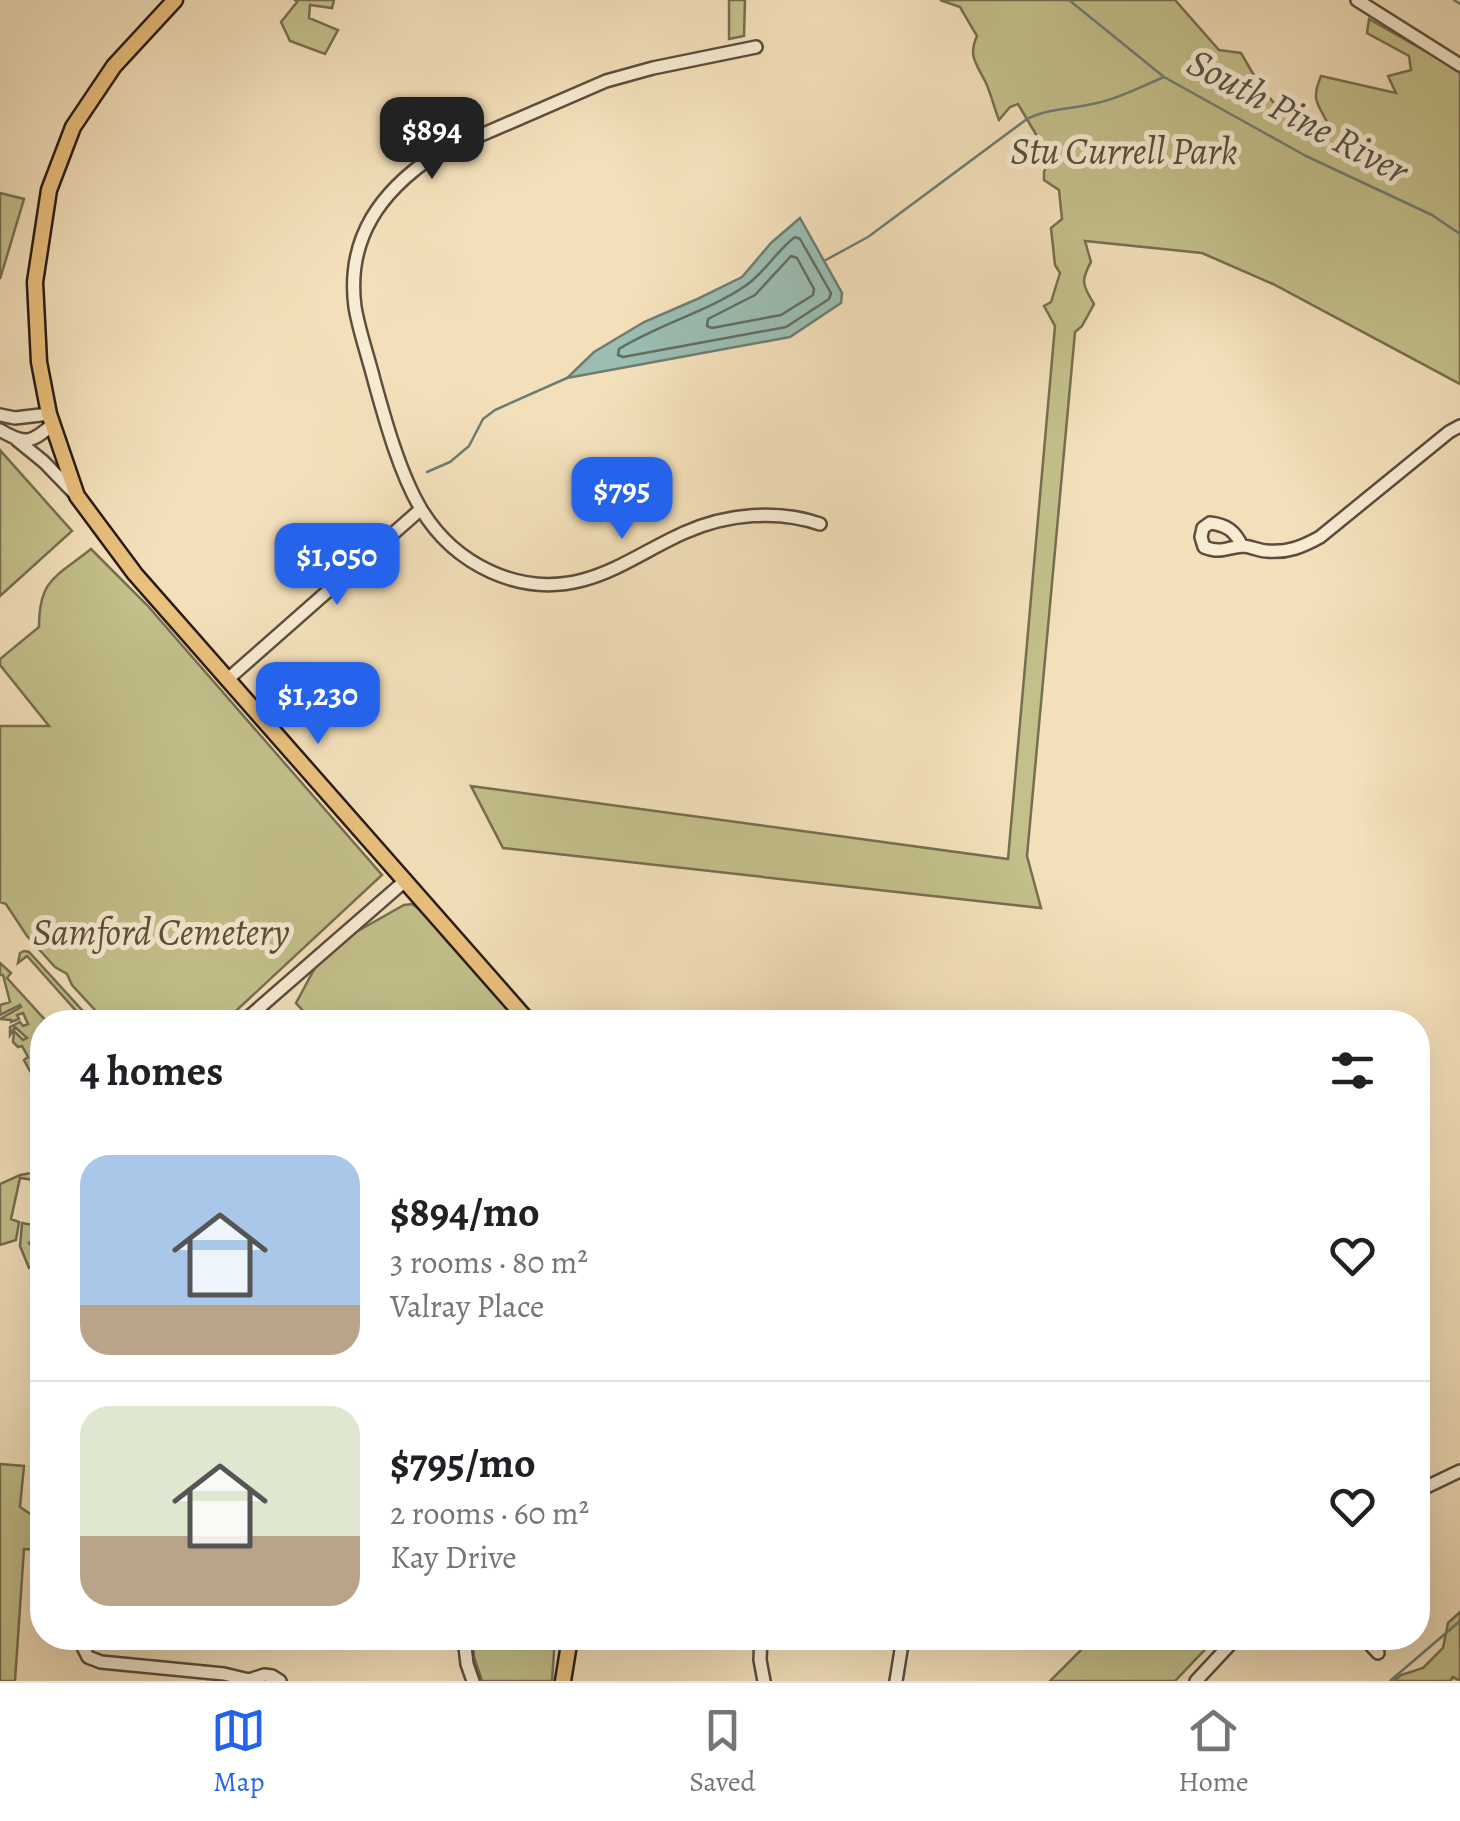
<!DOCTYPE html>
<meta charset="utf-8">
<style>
body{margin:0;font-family:Alegreya,serif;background:#f6f6f6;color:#202124;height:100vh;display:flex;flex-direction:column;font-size:38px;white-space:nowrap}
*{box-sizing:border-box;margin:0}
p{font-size:32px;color:#757577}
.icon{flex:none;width:55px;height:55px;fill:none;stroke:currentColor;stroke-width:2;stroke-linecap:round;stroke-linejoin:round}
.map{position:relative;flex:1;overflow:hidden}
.drawer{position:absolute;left:30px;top:1010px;width:1400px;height:640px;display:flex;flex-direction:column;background:#fff;border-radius:40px;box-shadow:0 10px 40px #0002}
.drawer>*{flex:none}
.price{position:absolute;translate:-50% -85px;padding:0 22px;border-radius:20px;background:#2563eb;color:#fff;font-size:32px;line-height:65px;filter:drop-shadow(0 2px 5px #0008)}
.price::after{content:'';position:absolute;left:50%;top:60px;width:30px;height:22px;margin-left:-15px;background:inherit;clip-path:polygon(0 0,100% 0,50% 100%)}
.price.selected{background:#222;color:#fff}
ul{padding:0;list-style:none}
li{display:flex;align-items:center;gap:30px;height:250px;padding:0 50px}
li+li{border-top:2px solid #e0e0e0}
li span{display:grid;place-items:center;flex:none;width:280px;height:200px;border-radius:30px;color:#555}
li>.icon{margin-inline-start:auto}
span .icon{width:120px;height:120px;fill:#fffc;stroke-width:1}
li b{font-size:42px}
h2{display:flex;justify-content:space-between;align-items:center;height:120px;padding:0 50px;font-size:42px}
.dock{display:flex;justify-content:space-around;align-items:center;height:140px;border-top:2px solid #e0e0e0;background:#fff;font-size:28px;color:#757577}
.dock a{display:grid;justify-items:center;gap:5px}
.dock .selected{color:#2563eb}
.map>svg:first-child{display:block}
.green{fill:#c3c08b;stroke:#766e50;stroke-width:2.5}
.water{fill:#9bbdb2;stroke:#6d7d73;stroke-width:2.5}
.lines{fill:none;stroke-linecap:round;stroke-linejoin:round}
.shore{stroke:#626c64;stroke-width:2.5}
.stream{stroke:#6d7d73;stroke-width:2.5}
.minor-casing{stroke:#5c4d3e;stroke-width:16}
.major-casing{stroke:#291c15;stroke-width:19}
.minor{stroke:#f7ebd2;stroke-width:11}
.major{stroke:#eac07d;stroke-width:14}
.labels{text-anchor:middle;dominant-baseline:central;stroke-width:10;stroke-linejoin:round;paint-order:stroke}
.park-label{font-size:38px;font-style:italic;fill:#574d38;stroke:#f7ebd2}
.water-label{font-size:40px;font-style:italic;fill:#51544c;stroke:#f7ebd2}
</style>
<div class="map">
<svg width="1460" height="1681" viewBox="0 0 1460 1681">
<rect width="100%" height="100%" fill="#f3e0ba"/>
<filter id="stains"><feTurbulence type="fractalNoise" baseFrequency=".002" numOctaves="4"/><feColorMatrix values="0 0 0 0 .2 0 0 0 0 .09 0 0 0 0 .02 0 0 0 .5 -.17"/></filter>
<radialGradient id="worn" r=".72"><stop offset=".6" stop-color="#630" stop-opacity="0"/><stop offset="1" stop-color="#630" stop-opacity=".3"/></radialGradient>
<path class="green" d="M 295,0 L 334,0 L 332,8 L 310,5 L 309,18 L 338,30 L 325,54 L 290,41 L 281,22 L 297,2 Z
M 729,0 L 745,0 L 744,36 L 729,39 Z
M 940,0 L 1175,0 L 1219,50 L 1241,53 L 1259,84 L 1273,102 L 1329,126 C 1319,104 1310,102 1321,76 L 1396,93 L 1388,76 L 1411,70 L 1409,56 L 1367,33 L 1369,19 L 1460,71 L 1460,384 L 1273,284 L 1202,253 L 1085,241 L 1091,262 C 1080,281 1083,286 1094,304 L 1082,326 L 1075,332 L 1027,856 L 1041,908 L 503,848 L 471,786 L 1008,859 L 1055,326 L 1044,306 L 1051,302 L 1060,273 L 1055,265 L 1051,228 L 1062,219 L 1059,190 L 1044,180 L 1044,172 L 1052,152 L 1041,143 L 1018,104 L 1010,107 L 999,120 C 994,108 991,93 985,81 C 976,63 968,56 977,36 L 960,7 Z
M 0,193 L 24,199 L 0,279 Z
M 0,450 L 72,531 L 0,596 Z
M 91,549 L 147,605 L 382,875 L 224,1022 L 106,1022 L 72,985 L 67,974 L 55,967 L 27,936 L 6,904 L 0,902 L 0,726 L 49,726 L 0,665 L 0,659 L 39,627 C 39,579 56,577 91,549 Z
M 412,904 L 426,914 L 527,1022 L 313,1022 L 296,1003 L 317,964 L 349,936 L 404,905 Z
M 24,951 L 29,952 L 93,1022 L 86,1022 L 27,956 L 18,963 L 20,953 Z
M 0,963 L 11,973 L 7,978 L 47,1022 L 42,1022 L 42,1050 L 38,1047 L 32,1051 L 38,1053 L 41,1056 L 38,1059 L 42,1065 L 30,1071 L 24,1060 L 28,1057 L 22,1046 L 18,1047 L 13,1042 L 14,1031 L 23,1040 L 27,1038 L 15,1027 L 10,1035 L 10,1027 L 20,1022 L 23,1026 L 28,1024 L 23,1013 L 17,1015 L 19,1019 L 11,1022 L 11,1020 L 0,1019 L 21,1007 L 20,1005 L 0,1015 L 0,1005 L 10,1002 L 3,975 L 0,975 Z
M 36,1172 L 34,1180 L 20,1178 L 11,1219 L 19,1222 L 16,1240 L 0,1245 L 0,1184 L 20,1175 Z
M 37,1206 L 42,1217 L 42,1235 L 29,1243 L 39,1258 L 42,1259 L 42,1269 L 41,1264 L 29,1268 L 20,1246 L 22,1223 L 33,1225 Z
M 0,1464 L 24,1466 L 20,1507 L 42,1522 L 42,1550 L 24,1549 L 15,1681 L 0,1681 Z
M 1460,1612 L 1460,1681 L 1453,1677 L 1450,1681 L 1394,1681 L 1401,1675 L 1423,1668 L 1443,1648 L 1448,1623 Z
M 472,1638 L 555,1638 L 552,1681 L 482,1681 L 474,1657 Z
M 1093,1638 L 1216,1638 L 1175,1681 L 1050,1681 Z"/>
<path class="water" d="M 800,218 L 842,293 L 841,303 L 790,337 L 567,378 L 594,352 L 644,322 L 695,300 L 742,277 L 771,243 Z"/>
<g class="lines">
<path class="shore" d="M 795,237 L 800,239 L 831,293 L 829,299 L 786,327 L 623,357 L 618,355 L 619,349 C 659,324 707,312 745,286 C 764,274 776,251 795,237 Z
M 791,256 L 797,258 L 814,289 L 813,295 L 781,315 L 712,328 L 707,326 L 708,319 L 755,295 Z"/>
<path class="stream" d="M 1069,0 L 1164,77 L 1306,156 L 1432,215 L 1460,234
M 1454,0 L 1460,4
M 824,261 L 868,237 L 1027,119 C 1049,108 1073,109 1097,103 C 1121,98 1142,86 1164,77
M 427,472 L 450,462 L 469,446 L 483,419 L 495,410 L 567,378
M 1390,1681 L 1460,1621"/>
<defs>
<path id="minor" d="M 1357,0 L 1460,65
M 756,47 L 653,68 L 606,81 L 435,155 C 381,191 346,238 355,307 C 359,331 368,356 374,380 C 385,420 400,474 421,509 C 454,564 519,597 583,580 C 620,570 651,547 686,532 C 727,514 777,509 820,524
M 0,415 L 15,418 L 49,414
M 0,430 C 25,445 31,443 52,425
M 17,440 L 44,462 L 74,493
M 1242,546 C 1235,531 1227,525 1210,523 L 1203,528 L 1201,537 L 1204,547 C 1222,554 1227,547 1243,546 C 1250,546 1259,551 1267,551 C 1287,553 1302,547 1320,537 L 1449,432 L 1460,426
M 228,679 L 421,509
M 243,1022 L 406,880
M 1418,1491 L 1460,1471
M 84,1638 L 83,1647 L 88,1657 L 101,1662 L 224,1674 L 249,1680 L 264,1675 L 272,1676 L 280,1681
M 464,1638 L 467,1664 L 473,1681
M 761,1638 L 760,1660 L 764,1681
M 1364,1638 L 1378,1653
M 896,1681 L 903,1638
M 1196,1681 L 1236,1638"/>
<path id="major" d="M 175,0 L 114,66 L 73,127 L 49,190 L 35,282 L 39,362 L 49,414 L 77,496 L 135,574 L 529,1022
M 563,1681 L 570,1638"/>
</defs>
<use href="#minor" class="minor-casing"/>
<use href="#major" class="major-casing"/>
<use href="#minor" class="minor"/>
<use href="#major" class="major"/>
</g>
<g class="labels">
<g class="park-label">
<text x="1124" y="151">Stu Currell Park</text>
<text x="161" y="932">Samford Cemetery</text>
</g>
<g class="water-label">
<text transform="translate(1298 116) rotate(28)">South Pine River</text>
</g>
</g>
<rect width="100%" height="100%" filter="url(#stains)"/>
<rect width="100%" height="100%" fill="url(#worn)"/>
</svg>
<b class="price selected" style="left:432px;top:182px">$894</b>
<b class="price" style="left:622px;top:542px">$795</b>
<b class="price" style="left:337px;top:608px">$1,050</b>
<b class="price" style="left:318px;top:747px">$1,230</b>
<section class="drawer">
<h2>4 homes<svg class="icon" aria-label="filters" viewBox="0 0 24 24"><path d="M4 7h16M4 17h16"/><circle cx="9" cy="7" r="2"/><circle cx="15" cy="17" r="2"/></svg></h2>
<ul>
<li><span style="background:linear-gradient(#a9c7e8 75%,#b9a48a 0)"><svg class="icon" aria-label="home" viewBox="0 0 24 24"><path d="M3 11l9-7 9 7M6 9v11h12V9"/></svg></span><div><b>$894/mo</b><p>3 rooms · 80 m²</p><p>Valray Place</p></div><svg class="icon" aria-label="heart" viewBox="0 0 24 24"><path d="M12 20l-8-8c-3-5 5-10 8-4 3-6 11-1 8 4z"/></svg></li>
<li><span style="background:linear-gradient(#dfe7d0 65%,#b9a48a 0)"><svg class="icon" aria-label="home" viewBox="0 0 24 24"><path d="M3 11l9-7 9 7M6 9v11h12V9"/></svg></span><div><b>$795/mo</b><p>2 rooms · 60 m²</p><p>Kay Drive</p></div><svg class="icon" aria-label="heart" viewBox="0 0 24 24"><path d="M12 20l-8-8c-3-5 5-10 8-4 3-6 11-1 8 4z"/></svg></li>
</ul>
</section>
</div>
<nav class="dock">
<a class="selected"><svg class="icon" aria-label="map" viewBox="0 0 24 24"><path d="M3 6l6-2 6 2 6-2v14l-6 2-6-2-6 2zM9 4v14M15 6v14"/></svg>Map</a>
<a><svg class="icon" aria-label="saved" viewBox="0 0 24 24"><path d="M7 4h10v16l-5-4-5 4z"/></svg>Saved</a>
<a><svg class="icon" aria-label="home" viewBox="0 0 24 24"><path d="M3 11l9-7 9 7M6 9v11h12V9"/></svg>Home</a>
</nav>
